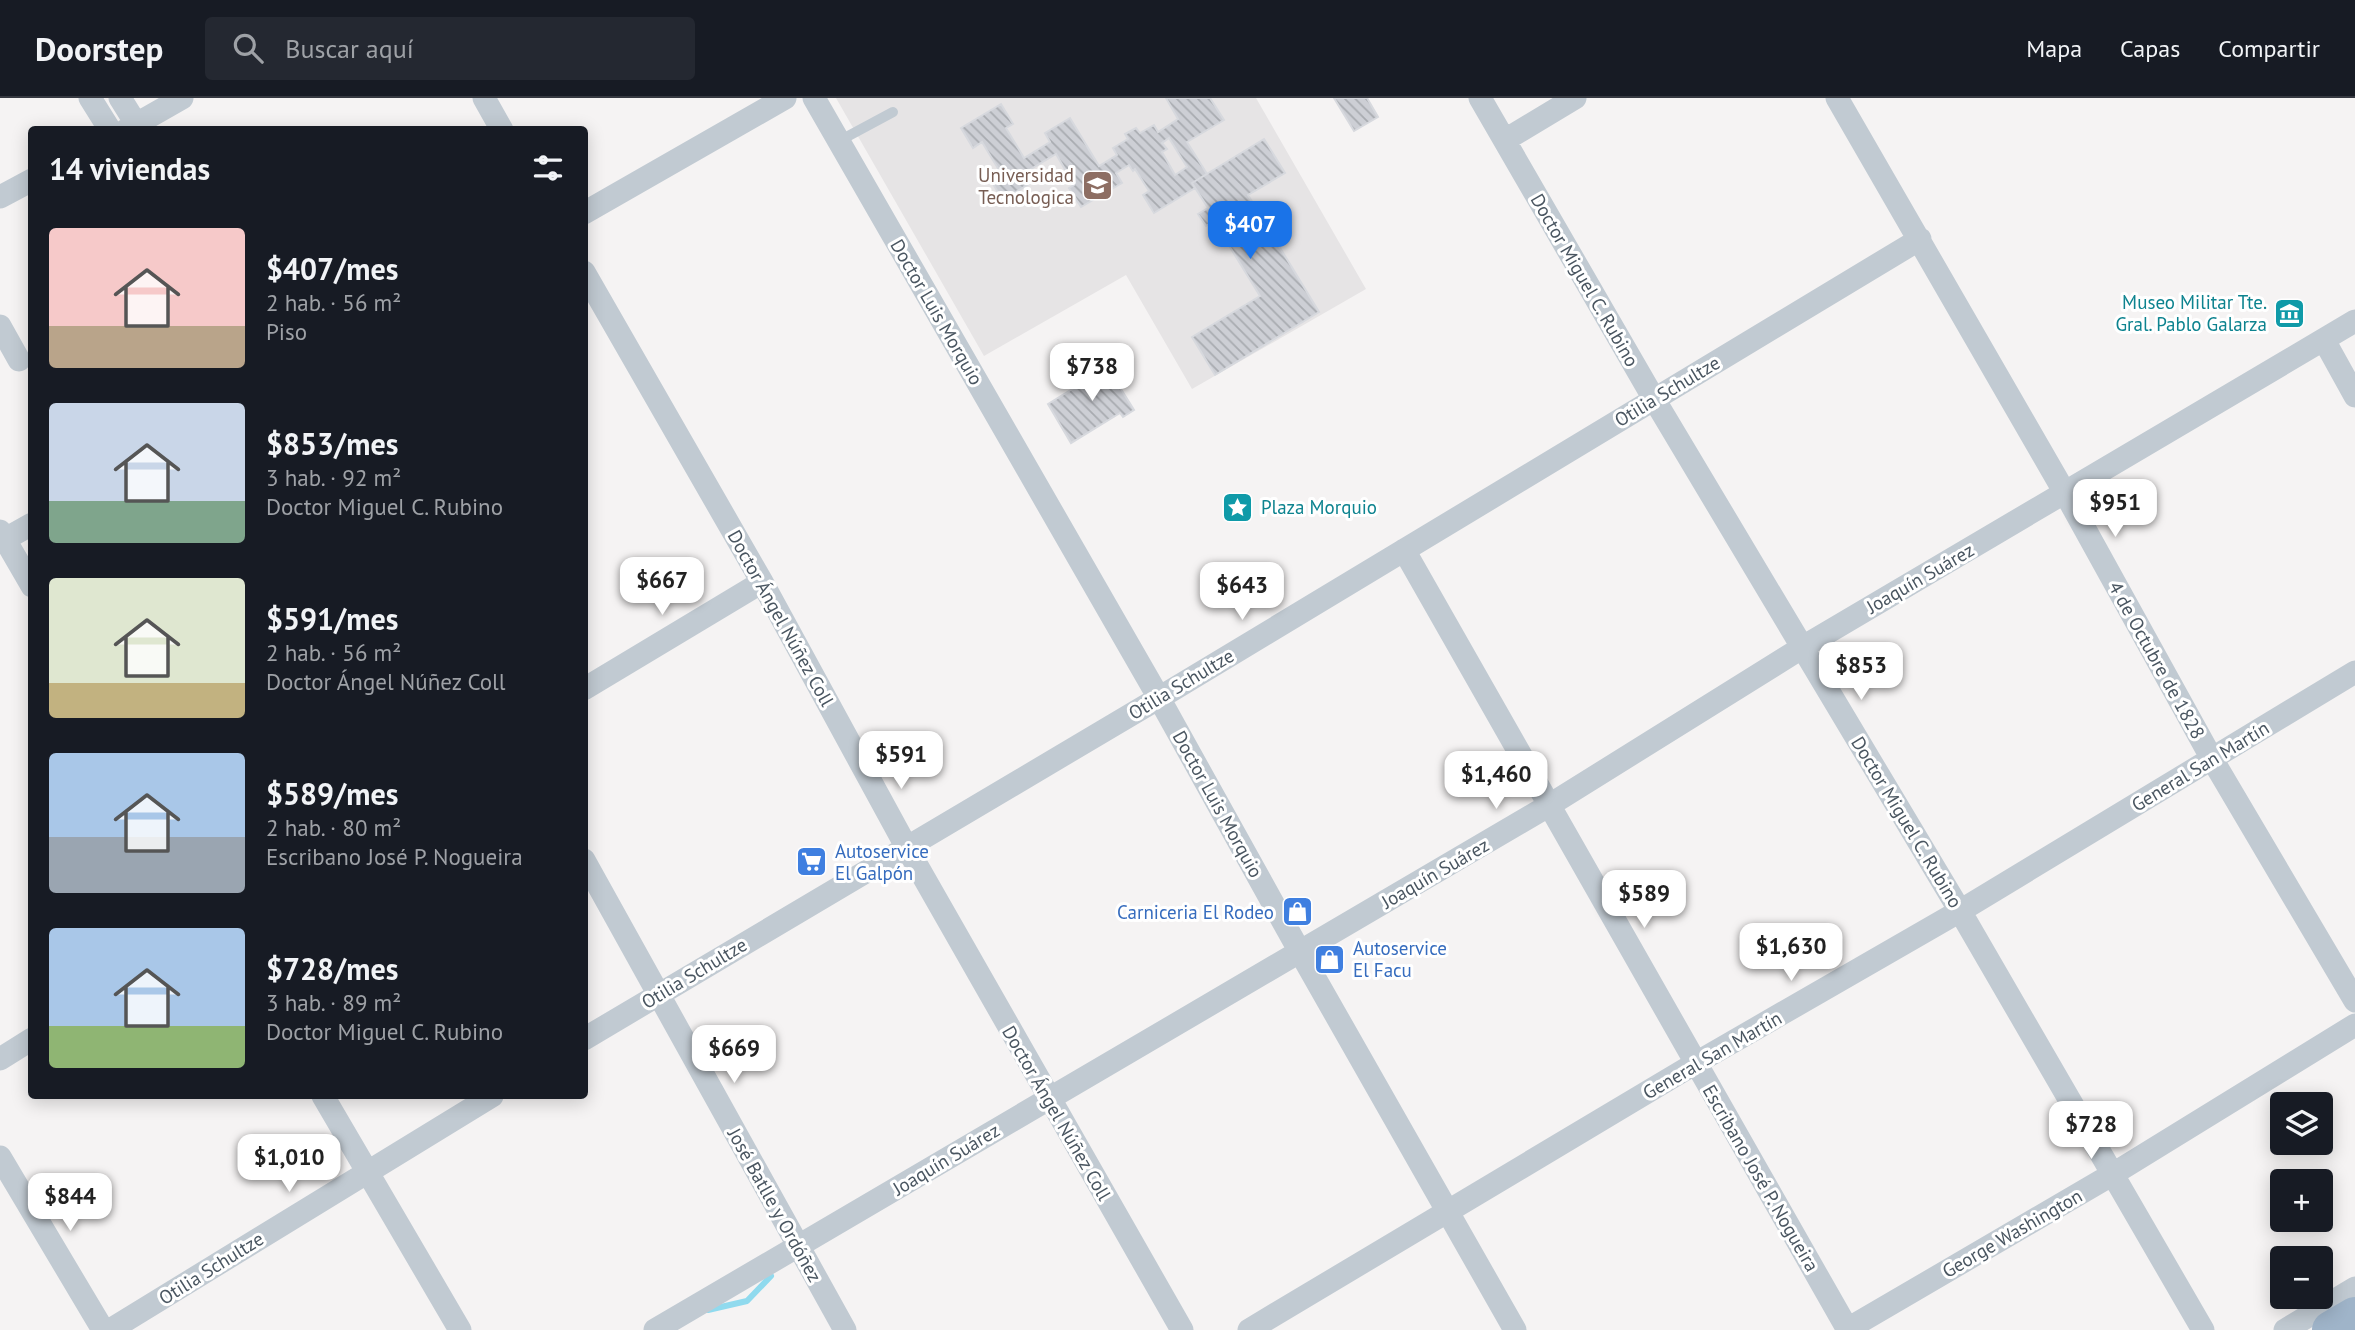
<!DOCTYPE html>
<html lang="es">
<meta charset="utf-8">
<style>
body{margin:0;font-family:"PT Sans",sans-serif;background:#242831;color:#f1f3f6;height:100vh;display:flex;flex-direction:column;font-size:26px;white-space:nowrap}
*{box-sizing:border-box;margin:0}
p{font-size:23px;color:#9ea1a6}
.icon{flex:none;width:38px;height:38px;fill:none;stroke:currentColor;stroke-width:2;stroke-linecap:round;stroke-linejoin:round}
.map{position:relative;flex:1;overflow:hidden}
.panel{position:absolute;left:28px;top:28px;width:560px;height:973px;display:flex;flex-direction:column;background:#171b24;border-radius:7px;box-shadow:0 4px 18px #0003}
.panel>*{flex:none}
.buttons{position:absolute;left:2270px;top:994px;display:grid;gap:14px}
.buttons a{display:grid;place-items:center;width:63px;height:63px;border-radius:7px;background:#171b24;box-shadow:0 4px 18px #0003;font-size:35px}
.price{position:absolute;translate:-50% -60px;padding:0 16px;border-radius:14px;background:#fff;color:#222;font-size:23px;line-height:46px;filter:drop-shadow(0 2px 4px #0008)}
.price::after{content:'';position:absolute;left:50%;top:42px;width:21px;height:16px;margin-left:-10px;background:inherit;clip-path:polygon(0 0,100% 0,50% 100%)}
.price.current{background:#1a73e8;color:#fff}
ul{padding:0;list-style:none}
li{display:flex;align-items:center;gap:21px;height:175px;padding:0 21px}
li span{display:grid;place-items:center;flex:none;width:196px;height:140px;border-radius:7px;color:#555}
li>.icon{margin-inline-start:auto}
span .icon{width:84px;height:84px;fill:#fffc;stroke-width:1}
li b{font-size:30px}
h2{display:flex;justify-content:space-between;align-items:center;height:84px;padding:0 21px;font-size:30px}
header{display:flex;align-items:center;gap:42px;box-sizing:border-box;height:98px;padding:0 35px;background:#171b24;border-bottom:2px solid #363941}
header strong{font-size:33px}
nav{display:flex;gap:38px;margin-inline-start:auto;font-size:24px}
.search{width:490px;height:63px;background:#242831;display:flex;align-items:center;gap:18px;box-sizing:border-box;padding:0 24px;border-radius:7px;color:#9ea1a6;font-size:26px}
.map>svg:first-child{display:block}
.education{fill:#e6e4e5}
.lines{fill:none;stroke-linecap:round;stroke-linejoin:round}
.stream{stroke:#90daee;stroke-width:6}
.building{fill:url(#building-back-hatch);stroke:#d7d9de;stroke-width:2;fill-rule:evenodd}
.service{stroke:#c1cad2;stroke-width:10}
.minor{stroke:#c1cad2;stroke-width:23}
.trunk{stroke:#9fb4c9;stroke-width:38}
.labels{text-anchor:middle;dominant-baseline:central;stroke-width:6;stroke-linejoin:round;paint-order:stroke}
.education-label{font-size:19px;fill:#785e54;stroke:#fff;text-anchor:end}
.street-label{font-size:19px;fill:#4a5661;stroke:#fff}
.culture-label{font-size:19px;fill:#0d838f;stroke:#fff;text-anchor:end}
.shop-label{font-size:19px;fill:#366cbe;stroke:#fff;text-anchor:start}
</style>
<header>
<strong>Doorstep</strong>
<div class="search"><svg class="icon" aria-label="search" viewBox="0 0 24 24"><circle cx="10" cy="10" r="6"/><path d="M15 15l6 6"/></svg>Buscar aquí</div>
<nav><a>Mapa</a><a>Capas</a><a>Compartir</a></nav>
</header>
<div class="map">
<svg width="2355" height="1232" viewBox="0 0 2355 1232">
<defs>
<pattern id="building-back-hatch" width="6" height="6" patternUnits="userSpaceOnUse" patternTransform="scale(1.75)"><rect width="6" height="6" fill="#cdcfd5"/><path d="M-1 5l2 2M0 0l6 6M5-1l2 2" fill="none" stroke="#a8abb0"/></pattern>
</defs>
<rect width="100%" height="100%" fill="#f5f3f3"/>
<path class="education" d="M 836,0 L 1256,0 L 1366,191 L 1192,291 L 1126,177 L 984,258 Z"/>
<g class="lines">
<path class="stream" d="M 708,1212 L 747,1203 L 771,1178"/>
</g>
<path class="building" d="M 1166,0 L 1210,0 L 1224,22 L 1187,44 L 1207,76 L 1192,85 L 1195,90 L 1154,115 L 1143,97 L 1149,93 L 1135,71 L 1133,73 L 1129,67 L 1116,75 L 1122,85 L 1081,109 L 1069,90 L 1074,87 L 1056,56 L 1031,71 L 1037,81 L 1003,102 L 988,78 L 999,72 L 982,44 L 973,50 L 961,30 L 1001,6 L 1013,26 L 1006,30 L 1024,60 L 1050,44 L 1045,35 L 1070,20 L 1099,68 L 1117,57 L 1113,50 L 1128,41 L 1125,36 L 1136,30 L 1140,35 L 1154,27 L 1158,34 L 1178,21 ZM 1169,40 L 1187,69 L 1175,77 L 1162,54 L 1167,51 L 1162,45 Z
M 1334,0 L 1367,0 L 1378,19 L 1354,33 Z
M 1264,41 L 1285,75 L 1248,97 L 1319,214 L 1215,277 L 1192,239 L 1260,198 L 1214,123 L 1206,128 L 1198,116 L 1208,110 L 1192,85 Z
M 1118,264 L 1126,277 L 1116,283 L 1134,312 L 1123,319 L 1120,315 L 1071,345 L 1048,306 L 1098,275 L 1096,272 L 1104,267 L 1107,271 Z"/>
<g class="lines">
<path class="service" d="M 839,43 L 893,14"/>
<path class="minor" d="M 90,0 L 110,32
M 120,0 L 140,32
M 484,0 L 502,32
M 814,0 L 1159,600 L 1300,854 L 1515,1232
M 1480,0 L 1654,301 L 1960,813 L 2203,1232
M 1837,0 L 2065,395 L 2212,661 L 2355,903
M 126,32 L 182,0
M 1505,42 L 1575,0
M 0,99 L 32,82
M 584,115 L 785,0
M 584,174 L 762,484 L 907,750 L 1182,1232
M 0,228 L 19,262
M 2324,242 L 2355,298
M 0,433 L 32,488
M 0,444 L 32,426
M 1404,452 L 1848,1232
M 584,591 L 762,484
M 584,762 L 845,1232
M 584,941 L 1159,600 L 1920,141
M 0,961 L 32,941
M 323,998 L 460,1232
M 0,1059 L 103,1232
M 110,1232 L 492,998
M 655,1232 L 1548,708 L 1803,549 L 2355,223
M 1249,1232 L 1696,965 L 1960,813 L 2355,574
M 1846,1232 L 2113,1076 L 2355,927
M 2285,1232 L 2355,1190"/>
<path class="trunk" d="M 2331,1232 L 2355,1218"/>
</g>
<defs>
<symbol id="university-square" viewBox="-11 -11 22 22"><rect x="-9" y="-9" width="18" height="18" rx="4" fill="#8d6e63" stroke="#fff"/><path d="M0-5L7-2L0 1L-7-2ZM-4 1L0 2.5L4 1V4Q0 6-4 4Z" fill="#fff"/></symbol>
<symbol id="museum-square" viewBox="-11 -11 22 22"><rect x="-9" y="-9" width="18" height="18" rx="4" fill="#0f9aa8" stroke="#fff"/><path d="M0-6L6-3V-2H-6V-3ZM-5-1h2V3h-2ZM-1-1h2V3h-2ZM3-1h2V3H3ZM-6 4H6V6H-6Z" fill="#fff"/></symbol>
<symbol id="sight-square" viewBox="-11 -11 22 22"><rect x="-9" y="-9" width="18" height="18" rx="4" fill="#0f9aa8" stroke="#fff"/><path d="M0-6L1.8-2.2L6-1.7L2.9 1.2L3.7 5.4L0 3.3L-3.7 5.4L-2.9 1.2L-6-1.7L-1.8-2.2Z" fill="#fff"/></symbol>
<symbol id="supermarket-square" viewBox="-11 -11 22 22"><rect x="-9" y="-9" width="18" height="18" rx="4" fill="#3f7fe0" stroke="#fff"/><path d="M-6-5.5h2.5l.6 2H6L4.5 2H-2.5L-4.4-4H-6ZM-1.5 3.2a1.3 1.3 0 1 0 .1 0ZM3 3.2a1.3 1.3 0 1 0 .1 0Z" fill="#fff"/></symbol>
<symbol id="shop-square" viewBox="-11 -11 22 22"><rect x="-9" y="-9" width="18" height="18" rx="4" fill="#3f7fe0" stroke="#fff"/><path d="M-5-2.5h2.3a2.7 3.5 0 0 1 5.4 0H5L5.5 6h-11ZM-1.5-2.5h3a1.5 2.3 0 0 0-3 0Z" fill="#fff"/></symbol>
</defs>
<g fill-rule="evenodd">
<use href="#university-square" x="1080" y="70" width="35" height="35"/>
<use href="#museum-square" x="2272" y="198" width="35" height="35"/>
<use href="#sight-square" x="1220" y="392" width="35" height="35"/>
<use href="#supermarket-square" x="794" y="746" width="35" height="35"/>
<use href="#shop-square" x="1280" y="796" width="35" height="35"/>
<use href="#shop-square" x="1312" y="844" width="35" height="35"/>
</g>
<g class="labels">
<g class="education-label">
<text x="1074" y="77">Universidad<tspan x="1074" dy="22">Tecnologica</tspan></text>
</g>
<g class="street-label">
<text transform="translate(1585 182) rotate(60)">Doctor Miguel C. Rubino</text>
<text transform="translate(937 214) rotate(60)">Doctor Luis Morquio</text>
<text transform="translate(1667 293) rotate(-31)">Otilia Schultze</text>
<text transform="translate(1920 480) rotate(-30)">Joaquín Suárez</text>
<text transform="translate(781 520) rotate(61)">Doctor Ángel Núñez Coll</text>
<text transform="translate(2157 562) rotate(61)">4 de Octubre de 1828</text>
<text transform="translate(1181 586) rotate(-31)">Otilia Schultze</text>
<text transform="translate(2200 668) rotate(-31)">General San Martín</text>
<text transform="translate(1218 706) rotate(61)">Doctor Luis Morquio</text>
<text transform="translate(1907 724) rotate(59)">Doctor Miguel C. Rubino</text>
<text transform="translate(1435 775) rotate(-30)">Joaquín Suárez</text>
<text transform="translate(694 875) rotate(-31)">Otilia Schultze</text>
<text transform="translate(1712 957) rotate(-30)">General San Martín</text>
<text transform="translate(1057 1015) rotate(60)">Doctor Ángel Núñez Coll</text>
<text transform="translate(946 1061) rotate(-31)">Joaquín Suárez</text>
<text transform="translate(1761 1080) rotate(60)">Escribano José P. Nogueira</text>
<text transform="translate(775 1107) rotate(61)">José Batlle y Ordóñez</text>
<text transform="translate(2012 1135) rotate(-30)">George Washington</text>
<text transform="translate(211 1170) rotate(-32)">Otilia Schultze</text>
</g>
<g class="culture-label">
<text x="2267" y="204">Museo Militar Tte.<tspan x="2267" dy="22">Gral. Pablo Galarza</tspan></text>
<text x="1261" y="409" text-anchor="start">Plaza Morquio</text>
</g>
<g class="shop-label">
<text x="835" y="753">Autoservice<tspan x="835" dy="22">El Galpón</tspan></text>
<text x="1274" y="814" text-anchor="end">Carniceria El Rodeo</text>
<text x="1353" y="850">Autoservice<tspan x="1353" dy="22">El Facu</tspan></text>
</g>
</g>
</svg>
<div class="buttons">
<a><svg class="icon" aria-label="layers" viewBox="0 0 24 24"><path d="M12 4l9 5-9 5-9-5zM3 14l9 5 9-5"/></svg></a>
<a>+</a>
<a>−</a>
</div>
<b class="price current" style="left:1250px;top:163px">$407</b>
<b class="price" style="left:1092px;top:305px">$738</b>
<b class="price" style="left:2115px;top:441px">$951</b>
<b class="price" style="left:662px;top:519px">$667</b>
<b class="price" style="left:1242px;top:524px">$643</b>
<b class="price" style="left:1861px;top:604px">$853</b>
<b class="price" style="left:901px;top:693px">$591</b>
<b class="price" style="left:1496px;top:713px">$1,460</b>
<b class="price" style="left:1644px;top:832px">$589</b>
<b class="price" style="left:1791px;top:885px">$1,630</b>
<b class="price" style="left:734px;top:987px">$669</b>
<b class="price" style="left:2091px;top:1063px">$728</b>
<b class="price" style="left:289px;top:1096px">$1,010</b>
<b class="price" style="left:70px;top:1135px">$844</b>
<section class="panel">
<h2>14 viviendas<svg class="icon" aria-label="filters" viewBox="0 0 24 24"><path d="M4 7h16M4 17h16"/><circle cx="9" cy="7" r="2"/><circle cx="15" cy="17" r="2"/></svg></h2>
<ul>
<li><span style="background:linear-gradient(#f6c9c9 70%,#b9a48a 0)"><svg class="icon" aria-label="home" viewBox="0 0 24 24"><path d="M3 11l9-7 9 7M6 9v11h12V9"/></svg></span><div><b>$407/mes</b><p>2 hab. · 56 m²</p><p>Piso</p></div></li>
<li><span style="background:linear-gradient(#c9d6e8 70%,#7fa58c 0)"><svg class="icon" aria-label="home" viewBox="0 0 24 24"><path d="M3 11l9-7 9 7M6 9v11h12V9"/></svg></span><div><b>$853/mes</b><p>3 hab. · 92 m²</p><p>Doctor Miguel C. Rubino</p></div></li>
<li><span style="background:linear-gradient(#dfe7d0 75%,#c2b280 0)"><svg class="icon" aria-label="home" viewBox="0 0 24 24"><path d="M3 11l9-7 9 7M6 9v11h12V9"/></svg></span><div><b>$591/mes</b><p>2 hab. · 56 m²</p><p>Doctor Ángel Núñez Coll</p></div></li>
<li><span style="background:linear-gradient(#a9c7e8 60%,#9aa5b1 0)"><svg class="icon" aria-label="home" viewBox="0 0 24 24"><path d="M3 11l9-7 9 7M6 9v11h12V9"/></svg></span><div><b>$589/mes</b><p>2 hab. · 80 m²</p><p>Escribano José P. Nogueira</p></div></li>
<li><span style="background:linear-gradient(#a9c7e8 70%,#8fb573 0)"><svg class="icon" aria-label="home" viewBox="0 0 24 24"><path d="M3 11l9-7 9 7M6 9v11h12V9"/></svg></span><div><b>$728/mes</b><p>3 hab. · 89 m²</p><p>Doctor Miguel C. Rubino</p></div></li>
</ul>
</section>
</div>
